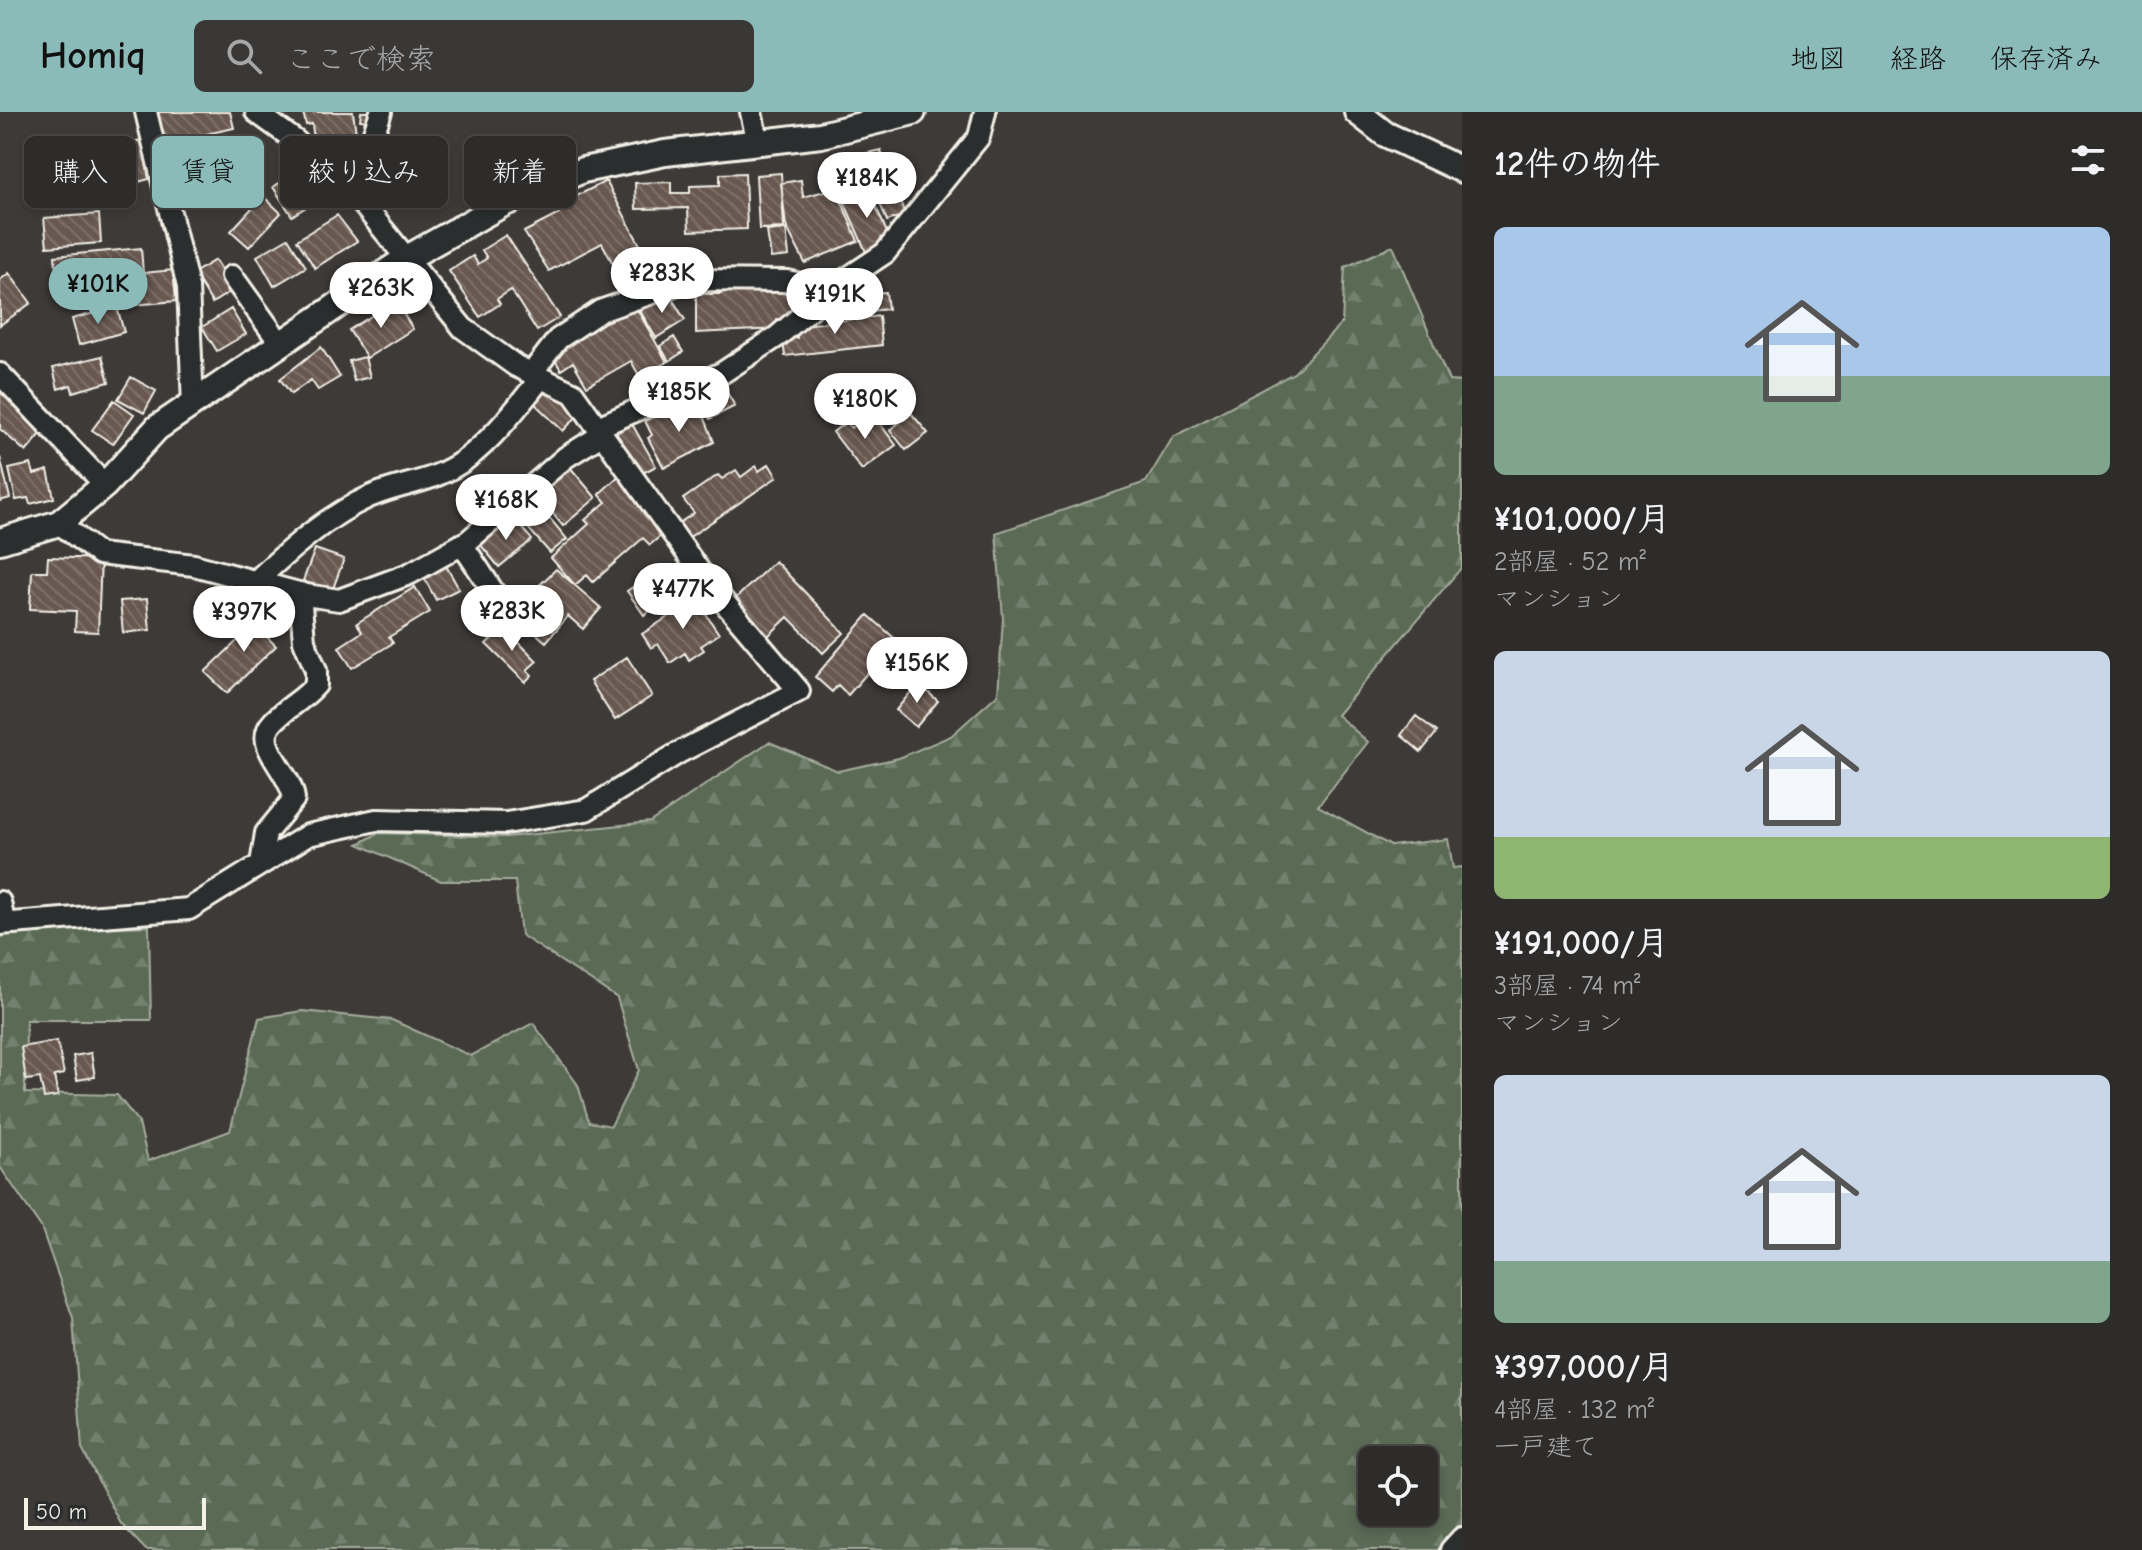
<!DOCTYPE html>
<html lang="ja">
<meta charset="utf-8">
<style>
body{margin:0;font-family:"Comic Neue","Klee One",sans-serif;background:#3a3836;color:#f1f3f6;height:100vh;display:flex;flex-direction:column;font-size:30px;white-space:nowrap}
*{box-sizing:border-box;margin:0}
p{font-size:26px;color:#a7a7a8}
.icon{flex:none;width:44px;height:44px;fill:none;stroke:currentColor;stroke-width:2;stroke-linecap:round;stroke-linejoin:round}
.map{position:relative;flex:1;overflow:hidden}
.details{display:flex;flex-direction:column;background:#2e2c2a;width:680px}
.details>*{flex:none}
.hud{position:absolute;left:24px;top:24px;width:760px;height:72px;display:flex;gap:16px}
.tools{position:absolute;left:1358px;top:1334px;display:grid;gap:16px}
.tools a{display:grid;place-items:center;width:80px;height:80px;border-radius:12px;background:#2e2c2a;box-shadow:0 4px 12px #0003,0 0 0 2px #494847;font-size:40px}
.scale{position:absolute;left:24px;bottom:20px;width:182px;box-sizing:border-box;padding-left:8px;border:4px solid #f4f1e8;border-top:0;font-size:22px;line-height:28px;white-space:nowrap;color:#f4f1e8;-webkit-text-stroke:6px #2a2d2e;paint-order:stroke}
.price{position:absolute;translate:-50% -68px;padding:0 18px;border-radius:28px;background:#fff;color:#222;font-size:26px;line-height:52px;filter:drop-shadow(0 2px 4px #0008)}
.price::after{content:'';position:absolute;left:50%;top:48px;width:24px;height:18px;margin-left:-12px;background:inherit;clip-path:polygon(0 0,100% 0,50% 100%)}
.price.active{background:#8bbbb9;color:#111}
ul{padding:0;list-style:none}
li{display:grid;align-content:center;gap:16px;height:424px;padding:0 32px}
li span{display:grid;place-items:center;height:248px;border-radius:12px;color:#555}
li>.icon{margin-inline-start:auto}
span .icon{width:144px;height:144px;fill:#fffc;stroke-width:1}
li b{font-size:34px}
h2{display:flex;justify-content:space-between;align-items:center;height:96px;padding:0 32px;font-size:34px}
.tag{padding:0 28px;border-radius:12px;background:#2e2c2a;box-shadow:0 4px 12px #0003,0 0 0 2px #494847;font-size:28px;line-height:72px}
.tag.active{background:#8bbbb9;color:#111}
header{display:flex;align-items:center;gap:48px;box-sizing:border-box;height:112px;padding:0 40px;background:#8bbbb9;color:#111}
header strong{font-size:38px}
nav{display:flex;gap:44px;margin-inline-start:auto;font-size:28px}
.search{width:560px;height:72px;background:#3a3836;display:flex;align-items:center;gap:20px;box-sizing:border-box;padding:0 28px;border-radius:12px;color:#a7a7a8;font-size:30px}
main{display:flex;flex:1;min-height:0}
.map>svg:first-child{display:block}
.forest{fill:url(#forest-firs);stroke:#a7ae9e;stroke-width:2;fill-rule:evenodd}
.building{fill:url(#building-back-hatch);stroke:#f4f1e8;stroke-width:2}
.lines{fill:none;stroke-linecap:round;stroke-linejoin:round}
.minor-casing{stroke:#f4f1e8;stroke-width:26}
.tertiary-casing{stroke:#f4f1e8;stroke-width:30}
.minor{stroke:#2a2d2e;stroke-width:20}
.tertiary{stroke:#2a2d2e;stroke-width:24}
</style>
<header>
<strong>Homiq</strong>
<div class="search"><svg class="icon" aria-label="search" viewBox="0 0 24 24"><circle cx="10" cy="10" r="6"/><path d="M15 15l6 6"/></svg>ここで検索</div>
<nav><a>地図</a><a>経路</a><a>保存済み</a></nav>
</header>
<main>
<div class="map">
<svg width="1462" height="1438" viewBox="0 0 1462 1438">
<defs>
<pattern id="forest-firs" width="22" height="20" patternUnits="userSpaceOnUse" patternTransform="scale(2)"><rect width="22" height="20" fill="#5a6b54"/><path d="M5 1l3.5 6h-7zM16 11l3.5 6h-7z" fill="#72816d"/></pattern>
<pattern id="building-back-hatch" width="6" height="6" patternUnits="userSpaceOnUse" patternTransform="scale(2)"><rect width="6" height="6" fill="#685850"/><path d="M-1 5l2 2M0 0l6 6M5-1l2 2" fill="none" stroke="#7e7069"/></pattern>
</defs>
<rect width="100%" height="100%" fill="#3d3a38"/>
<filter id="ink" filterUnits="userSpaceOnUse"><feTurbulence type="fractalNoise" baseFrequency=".0125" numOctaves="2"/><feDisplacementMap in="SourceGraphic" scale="16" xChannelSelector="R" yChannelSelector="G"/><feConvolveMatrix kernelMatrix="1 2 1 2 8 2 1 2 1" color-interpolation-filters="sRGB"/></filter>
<g filter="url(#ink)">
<path class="forest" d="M 1393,134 L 1449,269 L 1462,270 L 1462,455 L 1337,603 L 1368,630 L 1318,694 L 1391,734 L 1448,727 L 1453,756 L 1462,755 L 1462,1438 L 146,1438 L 121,1412 L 82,1337 L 73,1206 L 41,1115 L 0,1055 L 0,826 L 13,819 L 149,814 L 151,908 L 26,908 L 25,981 L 117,983 L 139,1011 L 148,1049 L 230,1019 L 259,906 L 302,899 L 392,908 L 471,944 L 533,911 L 578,973 L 589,1010 L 611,1014 L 639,958 L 617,886 L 521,823 L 515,769 L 441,769 L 358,732 L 379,721 L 506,725 L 650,710 L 769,630 L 838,659 L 899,646 L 951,624 L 998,582 L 1003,506 L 996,421 L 1146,370 L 1173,325 L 1294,261 L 1342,211 L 1345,155 ZM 1372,1348 L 1424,1348 L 1424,1400 L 1372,1400 Z"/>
<path class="building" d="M 155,0 L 230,0 L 234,16 L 188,26 L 196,69 L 170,74 Z
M 303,0 L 353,0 L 356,21 L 314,28 L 312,12 L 306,13 Z
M 361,0 L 376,0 L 375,10 L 360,8 Z
M 142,28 L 149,67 L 98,81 L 95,61 L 101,60 L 100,53 L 109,51 L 107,43 L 123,40 L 121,32 Z
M 881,38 L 888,66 L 860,72 L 854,44 Z
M 310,52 L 328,81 L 292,104 L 273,75 Z
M 745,61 L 747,117 L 689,119 L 688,96 L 636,97 L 635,71 L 671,70 L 671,81 L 690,81 L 690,74 L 720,73 L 720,62 Z
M 781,61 L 784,116 L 759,117 L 756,63 Z
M 801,68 L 803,85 L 836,76 L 858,129 L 805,151 L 786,114 L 781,71 Z
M 606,69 L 657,165 L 628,180 L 602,131 L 549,159 L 524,120 L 559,102 L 555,95 Z
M 868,76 L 891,130 L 866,140 L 843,87 Z
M 898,82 L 905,103 L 887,109 L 879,89 Z
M 263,84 L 281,101 L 249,135 L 231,119 Z
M 99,102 L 101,131 L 47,135 L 44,106 Z
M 337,103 L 357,129 L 315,156 L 297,128 Z
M 786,117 L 789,144 L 771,146 L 767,119 Z
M 506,123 L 560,205 L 537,219 L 511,178 L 497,187 L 500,192 L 480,205 L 449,159 L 473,144 L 478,152 L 487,146 L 482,138 Z
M 288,126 L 306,155 L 274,174 L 257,144 Z
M 141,136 L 143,161 L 173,158 L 176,189 L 112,195 L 110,167 L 57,171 L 55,144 Z
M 215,148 L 233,178 L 212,191 L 194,161 Z
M 9,161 L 31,191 L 0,213 L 0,168 Z
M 721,174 L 801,178 L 801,199 L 791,199 L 791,207 L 777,207 L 777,217 L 696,221 L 696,182 L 721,182 Z
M 668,180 L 685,208 L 656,226 L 639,197 Z
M 886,180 L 888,197 L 860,200 L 858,182 Z
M 395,189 L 413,217 L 367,246 L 349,218 Z
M 633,190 L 667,250 L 640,265 L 631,249 L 587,274 L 573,250 L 561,258 L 553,244 L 590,220 L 587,216 Z
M 117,195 L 124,220 L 79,233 L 72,207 Z
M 231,197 L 246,222 L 217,239 L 202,215 Z
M 879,204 L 882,233 L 785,244 L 783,228 L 797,226 L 795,214 Z
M 674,225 L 683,240 L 669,249 L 660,234 Z
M 321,235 L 340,265 L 318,278 L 311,268 L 291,282 L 280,267 Z
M 102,244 L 109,270 L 73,280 L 71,273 L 58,277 L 53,256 Z
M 365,245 L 370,265 L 354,269 L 349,249 Z
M 131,265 L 156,279 L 144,301 L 118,287 Z
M 548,271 L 580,301 L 563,319 L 531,288 Z
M 723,274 L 735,294 L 710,307 L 699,287 Z
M 0,276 L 45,317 L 26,340 L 0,317 Z
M 114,288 L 134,302 L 113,332 L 92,318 Z
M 698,288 L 714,330 L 664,356 L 648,326 L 652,323 L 645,309 L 665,299 L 668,304 Z
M 872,301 L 896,333 L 862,358 L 833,320 L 846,310 L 851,316 Z
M 911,301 L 928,321 L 906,338 L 890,318 Z
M 632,312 L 656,354 L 639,363 L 616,321 Z
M 0,345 L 10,386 L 0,389 Z
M 31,352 L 34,362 L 48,358 L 54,386 L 30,392 L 28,386 L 16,388 L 9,357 Z
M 769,352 L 777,365 L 688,426 L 679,411 L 694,401 L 683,387 L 718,363 L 722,367 L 736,358 L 741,365 L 756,354 L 759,359 Z
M 569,354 L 596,386 L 563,414 L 536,381 Z
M 622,361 L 670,416 L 650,433 L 643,426 L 593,470 L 587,463 L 575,473 L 551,446 L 589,412 L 585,408 L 606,390 L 599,382 Z
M 533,386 L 567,427 L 550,441 L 515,401 Z
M 513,404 L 532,428 L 499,455 L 479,431 Z
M 315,437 L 344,447 L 332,479 L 303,469 Z
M 48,445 L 101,447 L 98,520 L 75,519 L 76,499 L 30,497 L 32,459 L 47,459 Z
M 775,449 L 844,521 L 823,541 L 788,505 L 768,524 L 734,488 Z
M 444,450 L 459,477 L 436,488 L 422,462 Z
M 556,457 L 601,496 L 583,517 L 568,504 L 546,530 L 526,513 L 534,503 L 521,491 Z
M 658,458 L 675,482 L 644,503 L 627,479 Z
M 415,475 L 430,500 L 389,525 L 393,531 L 352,556 L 339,535 L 362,520 L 357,511 Z
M 691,480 L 719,522 L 701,534 L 704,538 L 689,548 L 685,541 L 670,551 L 658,532 L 651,536 L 642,522 L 680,497 L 675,490 Z
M 147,487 L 150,518 L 123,521 L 120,489 Z
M 267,500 L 280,513 L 267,525 L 276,534 L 227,581 L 205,560 Z
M 868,503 L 916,545 L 895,569 L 879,555 L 871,564 L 868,560 L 848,583 L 838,573 L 832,580 L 815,565 Z
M 504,515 L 537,549 L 527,558 L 532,563 L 525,570 L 486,532 Z
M 627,545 L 652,584 L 615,608 L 590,569 Z
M 918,571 L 938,589 L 916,615 L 896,598 Z
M 1416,604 L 1437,620 L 1421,640 L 1401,623 Z
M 57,929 L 64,962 L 54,964 L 58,984 L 44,986 L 40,966 L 26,968 L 21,935 Z
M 91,941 L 95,965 L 77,968 L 73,944 Z"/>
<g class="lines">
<defs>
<path id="minor" d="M 146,0 L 188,175 L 193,293
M 751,0 L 758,31
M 353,81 L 381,0
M 232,164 L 280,231
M 0,262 L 105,373
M 531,262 L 558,227 L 600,199 L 689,168 L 787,169 L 831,179
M 598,315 L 722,261 L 778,224 L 843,169 L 885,141 L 979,25 L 985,0
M 59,411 L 99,442 L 194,453 L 306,483 L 339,488 L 409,462 L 468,429 L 566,345 L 603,322
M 462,432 L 508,502
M 256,469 C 289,438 327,404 369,385 C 403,370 432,372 466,347 C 495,325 518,294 541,266
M 261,752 L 266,721 L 294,687 C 291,659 251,633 273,610 C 286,596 303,588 316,573 L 316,558 L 304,529 L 300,481
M 0,790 L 4,810
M 0,812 L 189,797 L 308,723 L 376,708 L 506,711 L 586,698 L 680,640 L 799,579 L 708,471 L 573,281 L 516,254 L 463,216 L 356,84 L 296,29 L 256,0
M 1451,1438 L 1462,1426"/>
<path id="tertiary" d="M 1357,0 L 1385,22 L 1462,58
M 0,429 L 59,411 L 105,373 L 157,316 L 407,146 L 503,92 L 583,58 L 665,41 L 821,23 L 913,0"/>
</defs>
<use href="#minor" class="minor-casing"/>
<use href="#tertiary" class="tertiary-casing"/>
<use href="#minor" class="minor"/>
<use href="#tertiary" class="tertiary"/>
</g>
</g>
</svg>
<div class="tools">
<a><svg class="icon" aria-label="locate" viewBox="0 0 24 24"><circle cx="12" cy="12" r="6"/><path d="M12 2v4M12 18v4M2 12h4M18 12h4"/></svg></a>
</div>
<div class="scale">50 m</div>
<b class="price" style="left:867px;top:108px">¥184K</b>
<b class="price" style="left:662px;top:203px">¥283K</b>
<b class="price active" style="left:98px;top:214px">¥101K</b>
<b class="price" style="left:381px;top:218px">¥263K</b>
<b class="price" style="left:835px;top:224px">¥191K</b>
<b class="price" style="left:679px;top:322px">¥185K</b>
<b class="price" style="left:865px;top:329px">¥180K</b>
<b class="price" style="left:506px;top:430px">¥168K</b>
<b class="price" style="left:683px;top:519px">¥477K</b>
<b class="price" style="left:512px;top:541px">¥283K</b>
<b class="price" style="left:244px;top:542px">¥397K</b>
<b class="price" style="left:917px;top:593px">¥156K</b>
<div class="hud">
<a class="tag">購入</a>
<a class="tag active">賃貸</a>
<a class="tag">絞り込み</a>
<a class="tag">新着</a>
</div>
</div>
<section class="details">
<h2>12件の物件<svg class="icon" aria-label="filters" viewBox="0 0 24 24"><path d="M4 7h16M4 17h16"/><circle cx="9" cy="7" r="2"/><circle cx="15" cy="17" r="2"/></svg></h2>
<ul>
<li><span style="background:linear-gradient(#a9c7e8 60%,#7fa58c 0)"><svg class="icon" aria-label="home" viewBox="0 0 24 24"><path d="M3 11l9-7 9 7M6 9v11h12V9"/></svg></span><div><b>¥101,000/月</b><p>2部屋 · 52 m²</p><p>マンション</p></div></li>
<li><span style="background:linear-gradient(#c9d6e8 75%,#8fb573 0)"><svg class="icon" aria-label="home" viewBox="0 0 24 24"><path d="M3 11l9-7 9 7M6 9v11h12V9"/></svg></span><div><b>¥191,000/月</b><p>3部屋 · 74 m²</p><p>マンション</p></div></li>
<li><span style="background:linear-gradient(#c9d6e8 75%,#7fa58c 0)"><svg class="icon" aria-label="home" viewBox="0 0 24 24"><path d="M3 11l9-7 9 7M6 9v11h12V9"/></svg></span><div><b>¥397,000/月</b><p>4部屋 · 132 m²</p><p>一戸建て</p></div></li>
</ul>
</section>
</main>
